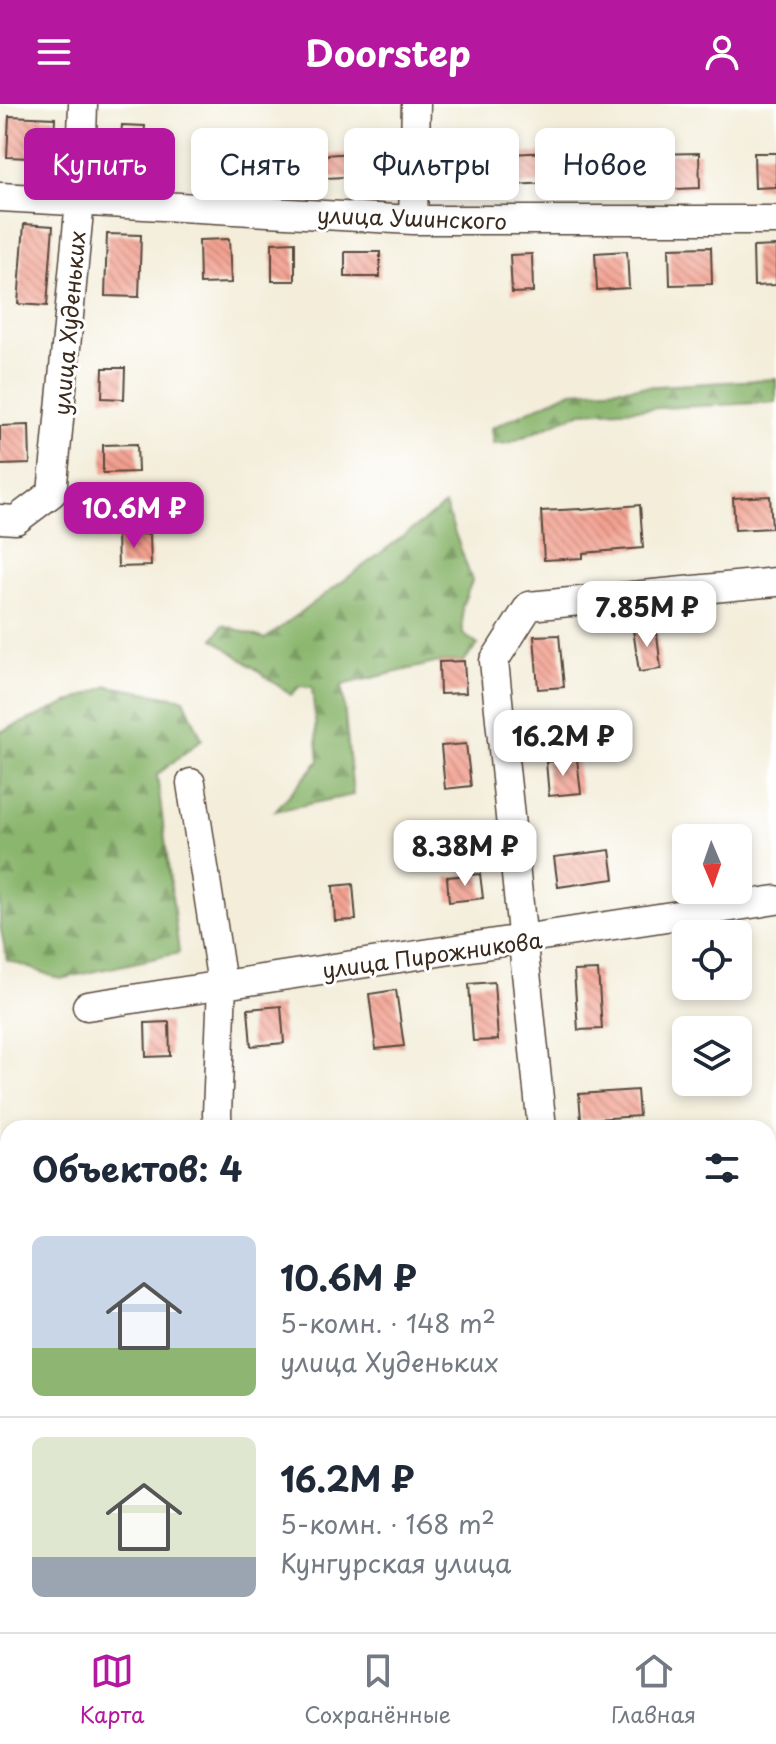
<!DOCTYPE html>
<html lang="ru">
<meta charset="utf-8">
<style>
body{margin:0;font-family:"Playpen Sans",sans-serif;background:#f2f2f3;color:#1f2937;height:100vh;display:flex;flex-direction:column;font-size:30px;white-space:nowrap}
*{box-sizing:border-box;margin:0}
p{font-size:26px;color:#747a83}
.icon{flex:none;width:44px;height:44px;fill:none;stroke:currentColor;stroke-width:2;stroke-linecap:round;stroke-linejoin:round}
.map{position:relative;flex:1;overflow:hidden}
.drawer{position:absolute;left:0px;top:1016px;width:776px;height:512px;display:flex;flex-direction:column;background:#fff;border-radius:24px 24px 0 0;box-shadow:0 4px 12px #0003}
.drawer>*{flex:none}
.top-card{position:absolute;left:24px;top:24px;width:728px;height:72px;display:flex;gap:16px}
.needle{width:52px;rotate:178deg}
.buttons{position:absolute;left:672px;top:720px;display:grid;gap:16px}
.buttons a{display:grid;place-items:center;width:80px;height:80px;border-radius:12px;background:#fff;box-shadow:0 4px 12px #0003;font-size:40px}
.price{position:absolute;translate:-50% -68px;padding:0 18px;border-radius:16px;background:#fff;color:#222;font-size:26px;line-height:52px;filter:drop-shadow(0 2px 4px #0008)}
.price::after{content:'';position:absolute;left:50%;top:48px;width:24px;height:18px;margin-left:-12px;background:inherit;clip-path:polygon(0 0,100% 0,50% 100%)}
.price.on{background:#b5179e;color:#fff}
ul{padding:0;list-style:none}
li{display:flex;align-items:center;gap:24px;height:200px;padding:0 32px}
li+li{border-top:2px solid #e0e1e3}
li span{display:grid;place-items:center;flex:none;width:224px;height:160px;border-radius:12px;color:#555}
li>.icon{margin-inline-start:auto}
span .icon{width:96px;height:96px;fill:#fffc;stroke-width:1}
li b{font-size:34px}
h2{display:flex;justify-content:space-between;align-items:center;height:96px;padding:0 32px;font-size:34px}
.chip{padding:0 28px;border-radius:12px;background:#fff;box-shadow:0 4px 12px #0003;font-size:28px;line-height:72px}
.chip.on{background:#b5179e;color:#fff}
header{display:flex;justify-content:space-between;align-items:center;height:104px;padding:0 32px;background:#b5179e;color:#fff;font-size:36px;font-weight:700}
.menu{display:flex;justify-content:space-around;align-items:center;height:112px;border-top:2px solid #e0e1e3;background:#fff;font-size:22px;color:#747a83}
.menu a{display:grid;justify-items:center;gap:4px}
.menu .on{color:#b5179e}
.map>svg:first-child{display:block}
.forest{fill:url(#forest-firs);stroke:#627046;stroke-width:2}
.building{fill:url(#building-back-hatch)}
.lines{fill:none;stroke-linecap:round;stroke-linejoin:round}
.minor-casing{stroke:#57473a;stroke-width:31}
.minor{stroke:#fff;stroke-width:28}
.labels{text-anchor:middle;dominant-baseline:central;stroke-width:6;stroke-linejoin:round;paint-order:stroke}
.street-label{font-size:22px;fill:#3b2a1e;stroke:#fff}
</style>
<header><svg class="icon" aria-label="menu" viewBox="0 0 24 24"><path d="M4 6h16M4 12h16M4 18h16"/></svg>Doorstep<svg class="icon" aria-label="person" viewBox="0 0 24 24"><circle cx="12" cy="8" r="4"/><path d="M4 21q1-7 8-7t8 7"/></svg></header>
<div class="map">
<svg width="776" height="1528" viewBox="0 0 776 1528">
<defs>
<pattern id="forest-firs" width="22" height="20" patternUnits="userSpaceOnUse" patternTransform="scale(2)"><rect width="22" height="20" fill="#8ab66d"/><path d="M5 1l3.5 6h-7zM16 11l3.5 6h-7z" fill="#729459"/></pattern>
<pattern id="building-back-hatch" width="6" height="6" patternUnits="userSpaceOnUse" patternTransform="scale(2)"><rect width="6" height="6" fill="#f29f8e"/><path d="M-1 5l2 2M0 0l6 6M5-1l2 2" fill="none" stroke="#c58273"/></pattern>
</defs>
<rect width="100%" height="100%" fill="#fff"/>
<filter id="ink" filterUnits="userSpaceOnUse"><feTurbulence type="fractalNoise" baseFrequency=".0125" numOctaves="2"/><feDisplacementMap in="SourceGraphic" scale="16" xChannelSelector="R" yChannelSelector="G"/><feConvolveMatrix kernelMatrix="1 2 1 2 8 2 1 2 1" color-interpolation-filters="sRGB"/></filter>
<filter id="wash" filterUnits="userSpaceOnUse"><feTurbulence type="fractalNoise" baseFrequency=".006" numOctaves="4" result="noise"/><feDisplacementMap in="SourceGraphic" scale="32" xChannelSelector="R" yChannelSelector="G"/><feGaussianBlur stdDeviation="1.8" result="paint"/><feColorMatrix in="noise" values="0 0 0 0 0 0 0 0 0 0 0 0 0 0 0 0 0 1.4 0 .05"/><feComposite in="paint" operator="in"/></filter>
<g filter="url(#wash)">
<rect width="100%" height="100%" fill="#f3edd9"/>
<path class="forest" d="M 776,275 L 776,298 L 582,308 L 509,339 L 493,340 L 491,324 L 572,287 Z
M 445,401 L 472,477 L 462,502 L 463,530 L 478,541 L 464,557 L 439,558 L 342,581 L 353,691 L 275,707 L 319,657 L 312,583 L 300,582 L 291,591 L 214,535 L 223,521 L 265,535 Z
M 108,582 L 184,595 L 202,635 L 157,671 L 179,849 L 60,875 L 7,856 L 0,821 L 0,628 Z"/>
<g id="blocks">
<path class="building" d="M 9,12 L 55,14 L 53,55 L 7,53 Z
M 122,21 L 145,22 L 142,56 L 119,54 Z
M 381,47 L 382,71 L 326,74 L 325,51 Z
M 548,48 L 549,79 L 512,81 L 511,50 Z
M 699,49 L 700,84 L 653,86 L 651,50 Z
M 754,49 L 776,49 L 776,83 L 755,84 Z
M 24,120 L 53,122 L 47,202 L 18,200 Z
M 107,130 L 141,131 L 139,193 L 105,192 Z
M 229,135 L 231,179 L 200,180 L 199,136 Z
M 295,138 L 295,177 L 272,177 L 272,139 Z
M 776,142 L 776,181 L 754,182 L 753,143 Z
M 711,143 L 712,180 L 670,181 L 669,144 Z
M 627,147 L 629,184 L 597,186 L 595,149 Z
M 345,148 L 380,148 L 380,173 L 345,173 Z
M 532,150 L 533,188 L 512,189 L 510,151 Z
M 103,264 L 125,264 L 124,295 L 102,294 Z
M 29,321 L 30,360 L 0,361 L 0,322 Z
M 137,340 L 138,368 L 103,369 L 103,341 Z
M 770,392 L 772,424 L 735,426 L 733,394 Z
M 640,401 L 643,444 L 583,449 L 583,454 L 544,456 L 541,407 L 580,405 L 581,406 Z
M 117,430 L 150,430 L 151,462 L 118,463 Z
M 656,522 L 661,565 L 639,568 L 633,525 Z
M 559,531 L 564,583 L 538,585 L 534,532 Z
M 464,557 L 466,589 L 440,590 L 439,558 Z
M 466,640 L 471,682 L 445,685 L 441,642 Z
M 577,655 L 581,689 L 549,692 L 546,658 Z
M 610,746 L 614,775 L 558,783 L 554,753 Z
M 480,770 L 483,794 L 449,798 L 447,773 Z
M 353,780 L 356,816 L 335,817 L 333,782 Z
M 598,866 L 602,925 L 578,926 L 574,867 Z
M 494,878 L 498,936 L 473,937 L 469,880 Z
M 396,886 L 404,942 L 376,945 L 369,890 Z
M 281,902 L 284,939 L 251,942 L 248,905 Z
M 169,918 L 170,952 L 146,953 L 145,919 Z
M 637,986 L 639,1012 L 581,1016 L 579,990 Z"/>
</g>
</g>
<g filter="url(#ink)">
<use href="#blocks" fill-opacity="0" stroke="#57473a" stroke-width="2"/>
<g class="lines">
<defs>
<path id="minor" d="M 0,93 L 413,116 L 776,116
M 413,116 L 416,0
M 0,415 L 16,416 L 52,389 L 80,97 L 83,0
M 191,679 L 222,880 L 217,1010 L 218,1024
M 87,902 L 776,796
M 542,1024 L 494,557 L 529,502 L 776,478
M 768,1127 L 776,1126
M 5,1214 L 8,1214
M 768,1447 L 776,1446
M 275,1520 L 276,1528
M 597,1520 L 598,1528
M 161,1528 L 221,1520"/>
</defs>
<use href="#minor" class="minor-casing"/>
<use href="#minor" class="minor"/>
</g>
</g>
<g class="labels">
<g class="street-label">
<text transform="translate(412 113) rotate(2)">улица Ушинского</text>
<text transform="translate(68 219) rotate(-85)">улица Худеньких</text>
<text transform="translate(432 850) rotate(-8)">улица Пирожникова</text>
</g>
</g>
</svg>
<div class="buttons">
<a><svg class="needle" viewBox="-14 -14 28 28"><path d="M0-13l5 13h-10z" fill="#e53935"/><path d="M0 13l5-13h-10z" fill="#747a83"/></svg></a>
<a><svg class="icon" aria-label="locate" viewBox="0 0 24 24"><circle cx="12" cy="12" r="6"/><path d="M12 2v4M12 18v4M2 12h4M18 12h4"/></svg></a>
<a><svg class="icon" aria-label="layers" viewBox="0 0 24 24"><path d="M12 4l9 5-9 5-9-5zM3 14l9 5 9-5"/></svg></a>
</div>
<b class="price on" style="left:134px;top:446px">10.6M ₽</b>
<b class="price" style="left:647px;top:545px">7.85M ₽</b>
<b class="price" style="left:563px;top:674px">16.2M ₽</b>
<b class="price" style="left:465px;top:784px">8.38M ₽</b>
<div class="top-card">
<a class="chip on">Купить</a>
<a class="chip">Снять</a>
<a class="chip">Фильтры</a>
<a class="chip">Новое</a>
</div>
<section class="drawer">
<h2>Объектов: 4<svg class="icon" aria-label="filters" viewBox="0 0 24 24"><path d="M4 7h16M4 17h16"/><circle cx="9" cy="7" r="2"/><circle cx="15" cy="17" r="2"/></svg></h2>
<ul>
<li><span style="background:linear-gradient(#c9d6e8 70%,#8fb573 0)"><svg class="icon" aria-label="home" viewBox="0 0 24 24"><path d="M3 11l9-7 9 7M6 9v11h12V9"/></svg></span><div><b>10.6M ₽</b><p>5-комн. · 148 m²</p><p>улица Худеньких</p></div></li>
<li><span style="background:linear-gradient(#dfe7d0 75%,#9aa5b1 0)"><svg class="icon" aria-label="home" viewBox="0 0 24 24"><path d="M3 11l9-7 9 7M6 9v11h12V9"/></svg></span><div><b>16.2M ₽</b><p>5-комн. · 168 m²</p><p>Кунгурская улица</p></div></li>
</ul>
</section>
</div>
<nav class="menu">
<a class="on"><svg class="icon" aria-label="map" viewBox="0 0 24 24"><path d="M3 6l6-2 6 2 6-2v14l-6 2-6-2-6 2zM9 4v14M15 6v14"/></svg>Карта</a>
<a><svg class="icon" aria-label="saved" viewBox="0 0 24 24"><path d="M7 4h10v16l-5-4-5 4z"/></svg>Сохранённые</a>
<a><svg class="icon" aria-label="home" viewBox="0 0 24 24"><path d="M3 11l9-7 9 7M6 9v11h12V9"/></svg>Главная</a>
</nav>
